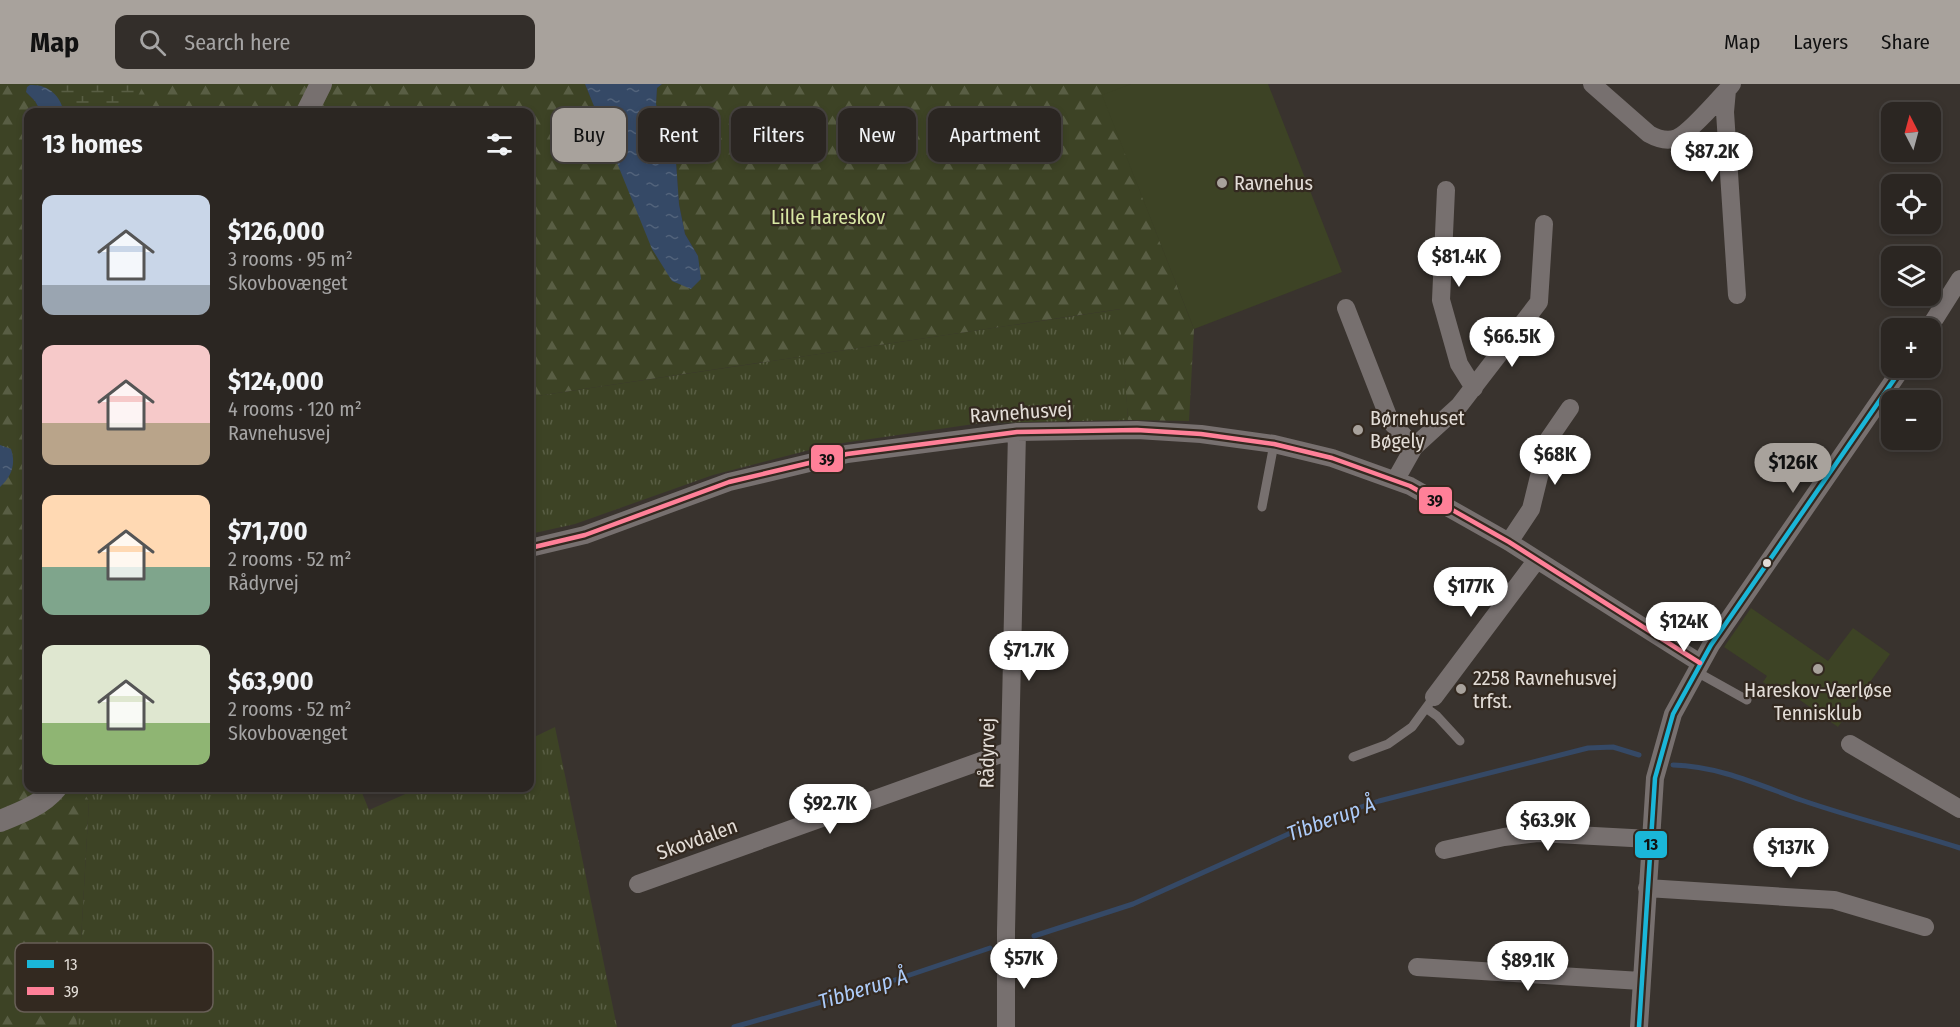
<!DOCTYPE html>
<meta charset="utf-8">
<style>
body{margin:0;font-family:"Fira Sans Condensed",sans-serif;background:#332e2a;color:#f1f3f6;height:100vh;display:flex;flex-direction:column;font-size:22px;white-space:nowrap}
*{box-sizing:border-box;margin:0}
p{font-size:20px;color:#a6a5a5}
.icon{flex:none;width:33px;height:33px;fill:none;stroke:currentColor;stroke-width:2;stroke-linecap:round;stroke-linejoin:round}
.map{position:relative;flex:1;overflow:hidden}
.drawer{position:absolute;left:24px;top:24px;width:510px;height:684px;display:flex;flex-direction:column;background:#2b2622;border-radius:12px;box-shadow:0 3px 9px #0003,0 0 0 2px #474340}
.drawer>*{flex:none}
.hud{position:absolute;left:552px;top:24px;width:570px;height:54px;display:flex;gap:12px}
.needle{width:39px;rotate:354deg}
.buttons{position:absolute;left:1881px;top:18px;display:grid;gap:12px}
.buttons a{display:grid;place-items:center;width:60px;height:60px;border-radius:12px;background:#2b2622;box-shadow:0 3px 9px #0003,0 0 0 2px #474340;font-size:30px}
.price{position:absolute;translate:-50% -51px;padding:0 14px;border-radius:21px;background:#fff;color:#222;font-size:20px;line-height:39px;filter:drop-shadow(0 2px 3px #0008)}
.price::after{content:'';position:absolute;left:50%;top:36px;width:18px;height:14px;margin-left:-9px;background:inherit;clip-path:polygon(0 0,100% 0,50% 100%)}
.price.active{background:#a8a29c;color:#111}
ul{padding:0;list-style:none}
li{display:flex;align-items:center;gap:18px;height:150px;padding:0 18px}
li span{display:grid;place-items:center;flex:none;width:168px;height:120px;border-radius:12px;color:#555}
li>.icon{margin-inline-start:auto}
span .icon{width:72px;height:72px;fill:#fffc;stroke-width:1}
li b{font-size:26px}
h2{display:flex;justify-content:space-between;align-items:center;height:72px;padding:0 18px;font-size:26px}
.tag{padding:0 21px;border-radius:12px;background:#2b2622;box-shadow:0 3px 9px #0003,0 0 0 2px #474340;font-size:21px;line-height:54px}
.tag.active{background:#a8a29c;color:#111}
header{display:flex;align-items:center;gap:36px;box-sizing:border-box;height:84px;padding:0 30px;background:#a8a29c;color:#111}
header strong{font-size:28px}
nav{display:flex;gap:33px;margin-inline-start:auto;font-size:21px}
.search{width:420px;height:54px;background:#332e2a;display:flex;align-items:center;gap:15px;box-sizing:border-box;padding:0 21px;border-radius:12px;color:#a6a5a5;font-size:22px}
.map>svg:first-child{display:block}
.grass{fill:url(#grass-tufts)}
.forest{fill:url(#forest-firs)}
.wetland{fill:url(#wetland-marsh)}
.park{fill:#3d4325}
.water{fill:url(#water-ripples)}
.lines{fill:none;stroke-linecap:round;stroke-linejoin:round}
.stream{stroke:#354966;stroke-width:5}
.service{stroke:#77706f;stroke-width:9}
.minor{stroke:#77706f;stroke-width:18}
.tertiary{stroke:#77706f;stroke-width:22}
.bus-1-casing{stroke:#332920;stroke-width:9}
.bus-2-casing{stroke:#332920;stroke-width:9}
.bus-1{stroke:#1ab6d8;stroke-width:4.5}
.bus-2{stroke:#ff8098;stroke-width:4.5}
.poi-dot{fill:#a8a29c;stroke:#332920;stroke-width:2}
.bus-dot{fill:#e3ddd7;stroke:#332920;stroke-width:2}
.labels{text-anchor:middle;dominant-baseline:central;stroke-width:4.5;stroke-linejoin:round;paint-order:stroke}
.poi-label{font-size:20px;fill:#e3ddd7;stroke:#332920;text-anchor:start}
.park-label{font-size:20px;fill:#d9e8a4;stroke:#332920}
.street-label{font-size:20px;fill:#e3ddd7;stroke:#332920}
.water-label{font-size:21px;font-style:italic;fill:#adccfa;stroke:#332920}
.key{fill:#332920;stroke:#685f57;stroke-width:1.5}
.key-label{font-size:16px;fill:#e3ddd7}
.line-badge{stroke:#332920;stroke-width:2}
.pale-badge-label{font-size:16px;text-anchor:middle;font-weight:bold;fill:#111}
</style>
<header>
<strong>Map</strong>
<div class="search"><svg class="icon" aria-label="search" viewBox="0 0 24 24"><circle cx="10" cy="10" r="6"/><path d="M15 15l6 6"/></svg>Search here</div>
<nav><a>Map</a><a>Layers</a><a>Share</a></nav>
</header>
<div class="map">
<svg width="1960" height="943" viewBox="0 0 1960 943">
<defs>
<pattern id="grass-tufts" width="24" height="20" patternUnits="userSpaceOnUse" patternTransform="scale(1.5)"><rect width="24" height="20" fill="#3d4325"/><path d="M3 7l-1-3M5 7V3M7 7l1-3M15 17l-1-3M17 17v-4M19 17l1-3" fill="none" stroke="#595e44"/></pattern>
<pattern id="forest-firs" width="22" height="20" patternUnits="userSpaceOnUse" patternTransform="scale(1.5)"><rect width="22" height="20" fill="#3d4325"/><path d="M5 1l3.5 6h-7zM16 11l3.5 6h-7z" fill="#595e44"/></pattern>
<pattern id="wetland-marsh" width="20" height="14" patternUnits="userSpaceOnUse" patternTransform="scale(1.5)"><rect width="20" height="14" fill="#3d4325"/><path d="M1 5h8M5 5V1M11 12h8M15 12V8" fill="none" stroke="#595e44"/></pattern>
<pattern id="water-ripples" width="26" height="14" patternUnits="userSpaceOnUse" patternTransform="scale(1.5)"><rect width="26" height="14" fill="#354966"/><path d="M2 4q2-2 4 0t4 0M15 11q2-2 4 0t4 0" fill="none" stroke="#52637b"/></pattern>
</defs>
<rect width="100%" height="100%" fill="#39332e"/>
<path class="grass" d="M 1121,225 L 1128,336 L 981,339 L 829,361 L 713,391 L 575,440 L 530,450 L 530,313 Z
M 555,643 L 617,943 L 76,943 L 89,717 L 81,704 L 360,704 L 369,726 L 419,704 L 530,704 L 530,655 Z"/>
<path class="forest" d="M 0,0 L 585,0 L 636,123 L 698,172 L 685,150 L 679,120 L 676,77 L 666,60 L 656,20 L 657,4 L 662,0 L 1131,0 L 1103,12 L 1194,245 L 1189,337 L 1128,336 L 1120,225 L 530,313 L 530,28 L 64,28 L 62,21 L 26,8 L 35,17 L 41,28 L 28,28 L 28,704 L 81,704 L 89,717 L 76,943 L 0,943 Z"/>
<path class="wetland" d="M 12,0 L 144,0 L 130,28 L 64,28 L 62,21 L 49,4 L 30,1 L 27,3 Z"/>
<path class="park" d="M 1131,0 L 1268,0 L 1342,188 L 1194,245 L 1102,11 Z
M 1751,524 L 1828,577 L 1853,544 L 1890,570 L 1838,643 L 1776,599 L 1772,604 L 1763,598 L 1767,592 L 1724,563 Z"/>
<path class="water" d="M 585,0 L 662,0 L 657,4 L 656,20 L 666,60 L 676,77 L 679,120 L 685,150 L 698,172 L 701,195 L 691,205 L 672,197 L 652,165 Z
M 30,1 C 48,0 60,11 64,28 L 41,28 L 35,17 L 26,8 L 27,3 Z
M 0,361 L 11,365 C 16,380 12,392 0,403 Z"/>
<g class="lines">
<path class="stream" d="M 1673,681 C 1718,682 1759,701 1801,716 C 1853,734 1907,747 1960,764
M 1034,852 L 1133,820 L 1313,739 L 1379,717 L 1588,664 L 1613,663 L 1639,671
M 734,943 L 874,903 L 990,864"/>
<path class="service" d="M 1262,423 L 1274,360
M 1695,587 L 1747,616
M 1426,624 L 1437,632 L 1460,657
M 1353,673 L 1388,660 L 1412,643 L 1434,613"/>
<path class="minor" d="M 1592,0 L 1649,50 C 1658,55 1667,58 1677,54 C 1688,50 1717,17 1727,6
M 1732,0 L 1727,6 L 1725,28 L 1737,211
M 1446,106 L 1441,216 L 1459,280 L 1474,304
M 1346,224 L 1390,337 L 1414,363
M 1929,244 L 1960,195
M 1396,395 L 1414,363 L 1459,322 L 1539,218 L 1544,140
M 1509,458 L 1531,425 L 1548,356 L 1570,324
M 530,464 L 585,451 L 729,398 L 847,370 L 1017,348 L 1137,346 L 1201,350 L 1274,360 L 1332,374 L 1410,402 L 1509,458 L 1700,579
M 1434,613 L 1536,477
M 1850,660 L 1960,725
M 1444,766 L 1504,753 L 1538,749 L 1650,755
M 638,800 L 1009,667
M 1647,804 L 1834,816 L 1925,843
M 1417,883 L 1641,897
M 1006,943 L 1006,847 L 1017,348
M 1639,943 L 1655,694 L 1673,630 L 1711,561 L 1902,284"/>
<path class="tertiary" d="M 307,28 L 321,0
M 0,737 C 20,729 42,721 56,704"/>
<defs>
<path id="bus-1" d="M 1639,943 L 1655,694 L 1673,630 L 1711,561 L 1902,284"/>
<path id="bus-2" d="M 530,464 L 585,451 L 729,398 L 847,370 L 1017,348 L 1137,346 L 1201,350 L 1274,360 L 1332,374 L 1410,402 L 1509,458 L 1700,579"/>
</defs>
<use href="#bus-1" class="bus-1-casing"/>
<use href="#bus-2" class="bus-2-casing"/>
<use href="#bus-1" class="bus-1"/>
<use href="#bus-2" class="bus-2"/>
</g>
<g class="poi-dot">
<circle cx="1222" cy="99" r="6"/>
<circle cx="1358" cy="346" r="6"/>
<circle cx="1818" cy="585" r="6"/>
<circle cx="1461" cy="605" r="6"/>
</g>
<circle class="bus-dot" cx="1767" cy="479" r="5"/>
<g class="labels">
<g class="poi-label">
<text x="1234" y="99">Ravnehus</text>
<text x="1370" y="334">Børnehuset<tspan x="1370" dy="23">Bøgely</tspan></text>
<text x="1473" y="594">2258 Ravnehusvej<tspan x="1473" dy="23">trfst.</tspan></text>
<text x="1818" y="606" text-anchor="middle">Hareskov-Værløse<tspan x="1818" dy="23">Tennisklub</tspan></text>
</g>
<g class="park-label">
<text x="828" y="133">Lille Hareskov</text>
</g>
<g class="street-label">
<text transform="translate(1021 328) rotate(-4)">Ravnehusvej</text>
<text transform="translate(987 669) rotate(-89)">Rådyrvej</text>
<text transform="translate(697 755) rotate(-20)">Skovdalen</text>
</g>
<g class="water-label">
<text transform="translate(1331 735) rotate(-20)">Tibberup Å</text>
<text transform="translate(863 905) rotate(-17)">Tibberup Å</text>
</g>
</g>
<rect x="15" y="859" width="198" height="69" rx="9" class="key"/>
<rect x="27" y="876" width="27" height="8" fill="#1ab6d8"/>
<rect x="27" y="903" width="27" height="8" fill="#ff8098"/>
<g class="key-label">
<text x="64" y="886">13</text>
<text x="64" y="913">39</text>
</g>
<g class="line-badge">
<rect x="810" y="360" width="34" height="29" rx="6" fill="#ff8098"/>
<rect x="1418" y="402" width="35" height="29" rx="6" fill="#ff8098"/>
<rect x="1634" y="746" width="34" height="29" rx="6" fill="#1ab6d8"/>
</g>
<g class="pale-badge-label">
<text x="827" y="381">39</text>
<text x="1435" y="422">39</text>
<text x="1651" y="766">13</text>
</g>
</svg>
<div class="buttons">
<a><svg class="needle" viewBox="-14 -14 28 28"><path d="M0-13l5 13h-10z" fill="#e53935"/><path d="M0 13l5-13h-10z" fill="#a6a5a5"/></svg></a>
<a><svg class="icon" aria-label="locate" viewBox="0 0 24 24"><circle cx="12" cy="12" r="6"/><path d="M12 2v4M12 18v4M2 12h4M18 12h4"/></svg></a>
<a><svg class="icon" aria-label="layers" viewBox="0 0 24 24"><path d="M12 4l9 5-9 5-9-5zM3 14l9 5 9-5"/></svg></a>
<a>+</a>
<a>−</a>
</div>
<b class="price" style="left:1712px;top:99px">$87.2K</b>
<b class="price" style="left:1459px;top:204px">$81.4K</b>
<b class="price" style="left:1512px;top:284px">$66.5K</b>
<b class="price" style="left:1555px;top:402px">$68K</b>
<b class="price active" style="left:1793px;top:410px">$126K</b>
<b class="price" style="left:1471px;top:534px">$177K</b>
<b class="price" style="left:1684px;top:569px">$124K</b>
<b class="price" style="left:1029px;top:598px">$71.7K</b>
<b class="price" style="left:830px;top:751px">$92.7K</b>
<b class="price" style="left:1548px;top:768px">$63.9K</b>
<b class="price" style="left:1791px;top:795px">$137K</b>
<b class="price" style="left:1024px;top:906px">$57K</b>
<b class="price" style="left:1528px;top:908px">$89.1K</b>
<div class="hud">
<a class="tag active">Buy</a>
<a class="tag">Rent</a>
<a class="tag">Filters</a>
<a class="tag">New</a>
<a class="tag">Apartment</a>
</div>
<section class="drawer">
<h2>13 homes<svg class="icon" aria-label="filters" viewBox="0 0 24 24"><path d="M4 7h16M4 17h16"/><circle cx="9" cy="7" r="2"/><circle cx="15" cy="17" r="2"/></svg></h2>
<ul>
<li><span style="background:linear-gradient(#c9d6e8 75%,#9aa5b1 0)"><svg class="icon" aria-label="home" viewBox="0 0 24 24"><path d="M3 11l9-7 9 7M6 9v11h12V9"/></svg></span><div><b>$126,000</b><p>3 rooms · 95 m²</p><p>Skovbovænget</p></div></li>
<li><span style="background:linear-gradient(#f6c9c9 65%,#b9a48a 0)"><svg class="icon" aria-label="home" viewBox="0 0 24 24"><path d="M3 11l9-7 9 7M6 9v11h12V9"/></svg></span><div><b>$124,000</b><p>4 rooms · 120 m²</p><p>Ravnehusvej</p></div></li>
<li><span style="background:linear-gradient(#ffd9b3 60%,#7fa58c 0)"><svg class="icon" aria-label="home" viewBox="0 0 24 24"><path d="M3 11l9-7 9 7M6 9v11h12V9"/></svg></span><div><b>$71,700</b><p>2 rooms · 52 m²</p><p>Rådyrvej</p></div></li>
<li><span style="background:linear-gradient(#dfe7d0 65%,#8fb573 0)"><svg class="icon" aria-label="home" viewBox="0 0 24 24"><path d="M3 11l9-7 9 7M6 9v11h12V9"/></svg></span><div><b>$63,900</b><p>2 rooms · 52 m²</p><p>Skovbovænget</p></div></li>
</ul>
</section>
</div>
